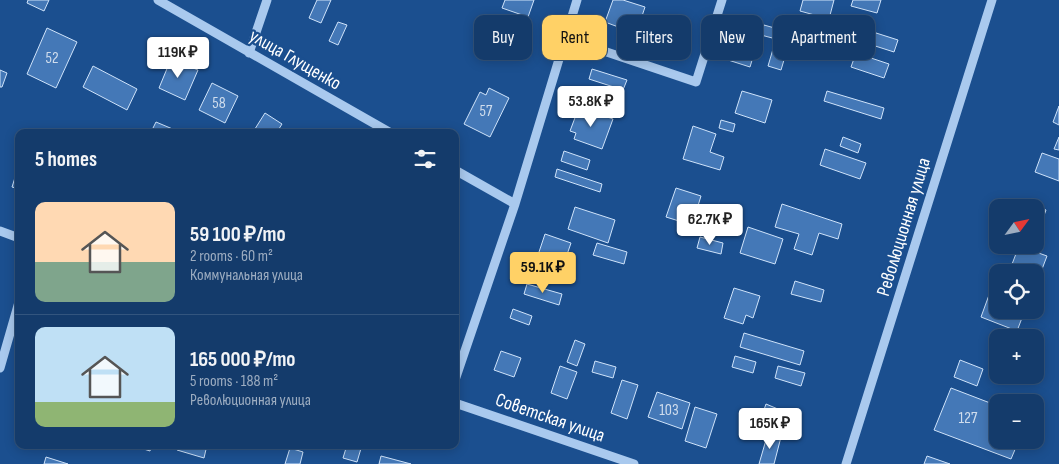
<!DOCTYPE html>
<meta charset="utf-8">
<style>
body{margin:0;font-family:"Sofia Sans Condensed",sans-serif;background:#214673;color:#f1f3f6;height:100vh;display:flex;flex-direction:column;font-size:19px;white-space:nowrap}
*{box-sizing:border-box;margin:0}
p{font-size:16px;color:#9dadc1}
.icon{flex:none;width:28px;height:28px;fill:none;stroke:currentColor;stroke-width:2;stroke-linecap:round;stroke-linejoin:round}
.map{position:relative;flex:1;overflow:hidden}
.details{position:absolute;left:15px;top:129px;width:444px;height:320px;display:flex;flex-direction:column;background:#143b6b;border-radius:10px;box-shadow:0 2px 12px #0003,0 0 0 1px #33557e}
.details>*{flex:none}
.top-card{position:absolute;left:474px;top:15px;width:475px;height:45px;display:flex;gap:10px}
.needle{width:32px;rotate:57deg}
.buttons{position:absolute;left:989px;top:199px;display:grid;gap:10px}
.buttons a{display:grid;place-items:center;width:55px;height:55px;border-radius:10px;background:#143b6b;box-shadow:0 2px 12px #0003,0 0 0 1px #33557e;font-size:25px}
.price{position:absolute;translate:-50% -42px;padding:0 11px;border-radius:5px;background:#fff;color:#222;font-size:16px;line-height:32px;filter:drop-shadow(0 1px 2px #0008)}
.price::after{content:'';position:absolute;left:50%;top:30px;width:15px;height:11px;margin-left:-8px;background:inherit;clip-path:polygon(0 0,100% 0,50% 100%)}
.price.on{background:#ffd166;color:#111}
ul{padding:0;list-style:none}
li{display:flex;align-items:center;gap:15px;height:125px;padding:0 20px}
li+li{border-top:1px solid #33557e}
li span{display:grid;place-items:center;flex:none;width:140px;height:100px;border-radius:10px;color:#555}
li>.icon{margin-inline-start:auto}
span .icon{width:60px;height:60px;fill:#fffc;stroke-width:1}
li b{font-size:21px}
h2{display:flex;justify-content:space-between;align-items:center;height:60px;padding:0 20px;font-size:21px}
.chip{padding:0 18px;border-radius:10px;background:#143b6b;box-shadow:0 2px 12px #0003,0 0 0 1px #33557e;font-size:18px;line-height:45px}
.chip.on{background:#ffd166;color:#111}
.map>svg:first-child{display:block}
.building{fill:#4478b7;stroke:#cfe3fa}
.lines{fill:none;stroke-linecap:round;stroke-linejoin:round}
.minor{stroke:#a9c9ee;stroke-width:9}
.labels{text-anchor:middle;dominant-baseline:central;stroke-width:4.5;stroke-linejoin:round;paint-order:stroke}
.number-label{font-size:16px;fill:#d0dded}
.street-label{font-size:19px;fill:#fff;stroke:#1b4f8f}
</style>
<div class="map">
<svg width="1059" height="464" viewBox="0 0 1059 464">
<rect width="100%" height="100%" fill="#1b4f8f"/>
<path class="building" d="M 28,0 L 49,0 L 44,11 L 27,3 Z
M 317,0 L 331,0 L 321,23 L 309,18 Z
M 505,0 L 534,0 L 528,17 L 502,8 Z
M 613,0 L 623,0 L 645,7 L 634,40 L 618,35 L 621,28 L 605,22 Z
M 803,0 L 834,0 L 829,19 L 800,11 Z
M 853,0 L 881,0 L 877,13 L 851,6 Z
M 841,18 L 870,27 L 867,37 L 838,28 Z
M 338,22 L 347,25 L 338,45 L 329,41 Z
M 736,22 L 761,30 L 750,67 L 725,59 Z
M 764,25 L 792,33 L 781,70 L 768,66 L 776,39 L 761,35 Z
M 47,28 L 77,42 L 56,88 L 27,74 Z
M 873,32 L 898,40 L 894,52 L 869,44 Z
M 856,53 L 889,64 L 884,78 L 851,67 Z
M 171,59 L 198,70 L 185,100 L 159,88 Z
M 93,66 L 137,89 L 127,110 L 83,87 Z
M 592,69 L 627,80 L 623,90 L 589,79 Z
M 0,70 L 7,73 L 2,87 L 0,87 Z
M 212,83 L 238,96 L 225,123 L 199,110 Z
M 489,88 L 509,98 L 490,137 L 464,124 L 480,92 L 486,95 Z
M 742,91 L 772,100 L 765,123 L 735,113 Z
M 827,91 L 884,108 L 881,119 L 824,101 Z
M 1059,106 L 1059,125 L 1053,122 Z
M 579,107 L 613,119 L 602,149 L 574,139 L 576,133 L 570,131 Z
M 265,113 L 282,124 L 277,132 L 253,132 Z
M 721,120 L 735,124 L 733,132 L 719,128 Z
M 156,122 L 175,130 L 174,132 L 151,132 Z
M 693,126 L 716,134 L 710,152 L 724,157 L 720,170 L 683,159 Z
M 843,137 L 861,144 L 858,153 L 840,146 Z
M 1059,137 L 1059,150 L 1054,149 Z
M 825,149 L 866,163 L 860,179 L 820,165 Z
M 564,151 L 590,160 L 587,170 L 561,161 Z
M 1042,153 L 1059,159 L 1059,181 L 1035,172 Z
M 19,165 L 19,189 L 12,187 Z
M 557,169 L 602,184 L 600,192 L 555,177 Z
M 676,188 L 701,196 L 692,225 L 666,217 Z
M 1021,200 L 1046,210 L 1039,229 L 1035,228 L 1035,208 L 1018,208 Z
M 782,204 L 842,224 L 838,239 L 819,233 L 812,255 L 794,249 L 799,234 L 775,227 Z
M 575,207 L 615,220 L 608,243 L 568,229 Z
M 748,227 L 783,239 L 775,264 L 740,253 Z
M 545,234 L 571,243 L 562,269 L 536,261 Z
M 700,237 L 723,243 L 721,254 L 697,248 Z
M 597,243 L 627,252 L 624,264 L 593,255 Z
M 1019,246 L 1047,256 L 1036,285 L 1035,272 L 1009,272 Z
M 795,281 L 824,290 L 821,302 L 791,294 Z
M 527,284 L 562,294 L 559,305 L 524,294 Z
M 993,284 L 998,286 L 998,310 L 1025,310 L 1017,331 L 981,317 Z
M 734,288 L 760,296 L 753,318 L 746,315 L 743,324 L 724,318 Z
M 513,309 L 532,316 L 529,325 L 510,318 Z
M 744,333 L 804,351 L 800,365 L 740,347 Z
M 575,340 L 585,344 L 577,366 L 567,362 Z
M 501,351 L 521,358 L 514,377 L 494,370 Z
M 735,356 L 756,362 L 753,373 L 732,367 Z
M 960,360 L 983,369 L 977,386 L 954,377 Z
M 595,361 L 616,367 L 613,378 L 592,372 Z
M 560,366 L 577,372 L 567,399 L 551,393 Z
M 778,366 L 805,373 L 801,386 L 775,378 Z
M 622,380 L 638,385 L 627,419 L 611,413 Z
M 951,388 L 998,406 L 998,440 L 1019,440 L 1011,459 L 934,430 Z
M 657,392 L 690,403 L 682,429 L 648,417 Z
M 766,404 L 785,412 L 779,428 L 760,421 Z
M 695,407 L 717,414 L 706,448 L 685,441 Z
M 768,433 L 781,437 L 774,464 L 759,464 Z
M 131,445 L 152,445 L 150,451 Z
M 178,445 L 207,445 L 204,458 L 177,450 Z
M 347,445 L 362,445 L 357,462 L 343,458 Z
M 290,448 L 303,452 L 300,464 L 285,464 Z
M 381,456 L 411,464 L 379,464 Z
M 927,456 L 950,464 L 924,464 Z
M 46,457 L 68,464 L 44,464 Z"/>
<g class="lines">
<path class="minor" d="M 158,0 L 389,132
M 565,38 L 696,82 L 722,0
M 249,53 L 267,0
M 455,170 L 515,204
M 0,231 L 19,238
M 0,368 L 19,302
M 455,380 L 515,204 L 577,0
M 455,403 L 634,464
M 846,464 L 992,0"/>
</g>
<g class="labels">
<g class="number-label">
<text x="52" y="58">52</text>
<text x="219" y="103">58</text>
<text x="486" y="111">57</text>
<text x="669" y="410">103</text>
<text x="968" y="418">127</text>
</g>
<g class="street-label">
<text transform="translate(295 60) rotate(30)">улица Глущенко</text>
<text transform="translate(904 227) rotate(-73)">Революционная улица</text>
<text transform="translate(550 418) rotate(19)">Советская улица</text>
</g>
</g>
</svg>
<div class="buttons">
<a><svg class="needle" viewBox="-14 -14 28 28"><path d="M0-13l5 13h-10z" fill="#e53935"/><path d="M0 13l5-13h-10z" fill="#9dadc1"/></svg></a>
<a><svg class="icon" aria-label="locate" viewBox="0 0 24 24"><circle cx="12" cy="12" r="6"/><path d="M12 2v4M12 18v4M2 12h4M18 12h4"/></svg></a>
<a>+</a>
<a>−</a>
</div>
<b class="price" style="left:178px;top:79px">119K ₽</b>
<b class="price" style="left:591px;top:128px">53.8K ₽</b>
<b class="price" style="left:710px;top:246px">62.7K ₽</b>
<b class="price on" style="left:543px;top:294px">59.1K ₽</b>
<b class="price" style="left:770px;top:450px">165K ₽</b>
<div class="top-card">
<a class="chip">Buy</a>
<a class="chip on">Rent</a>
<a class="chip">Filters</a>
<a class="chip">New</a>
<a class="chip">Apartment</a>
</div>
<section class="details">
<h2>5 homes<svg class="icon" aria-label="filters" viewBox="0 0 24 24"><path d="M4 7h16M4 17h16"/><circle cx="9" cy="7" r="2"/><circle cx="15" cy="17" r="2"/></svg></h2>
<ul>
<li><span style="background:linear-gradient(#ffd9b3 60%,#7fa58c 0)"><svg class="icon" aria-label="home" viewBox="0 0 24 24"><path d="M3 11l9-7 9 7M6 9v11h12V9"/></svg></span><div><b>59 100 ₽/mo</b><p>2 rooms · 60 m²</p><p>Коммунальная улица</p></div></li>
<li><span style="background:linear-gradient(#bfe0f5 75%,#8fb573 0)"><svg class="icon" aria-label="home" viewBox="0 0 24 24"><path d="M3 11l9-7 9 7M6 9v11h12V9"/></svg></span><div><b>165 000 ₽/mo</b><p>5 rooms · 188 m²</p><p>Революционная улица</p></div></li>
</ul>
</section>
</div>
